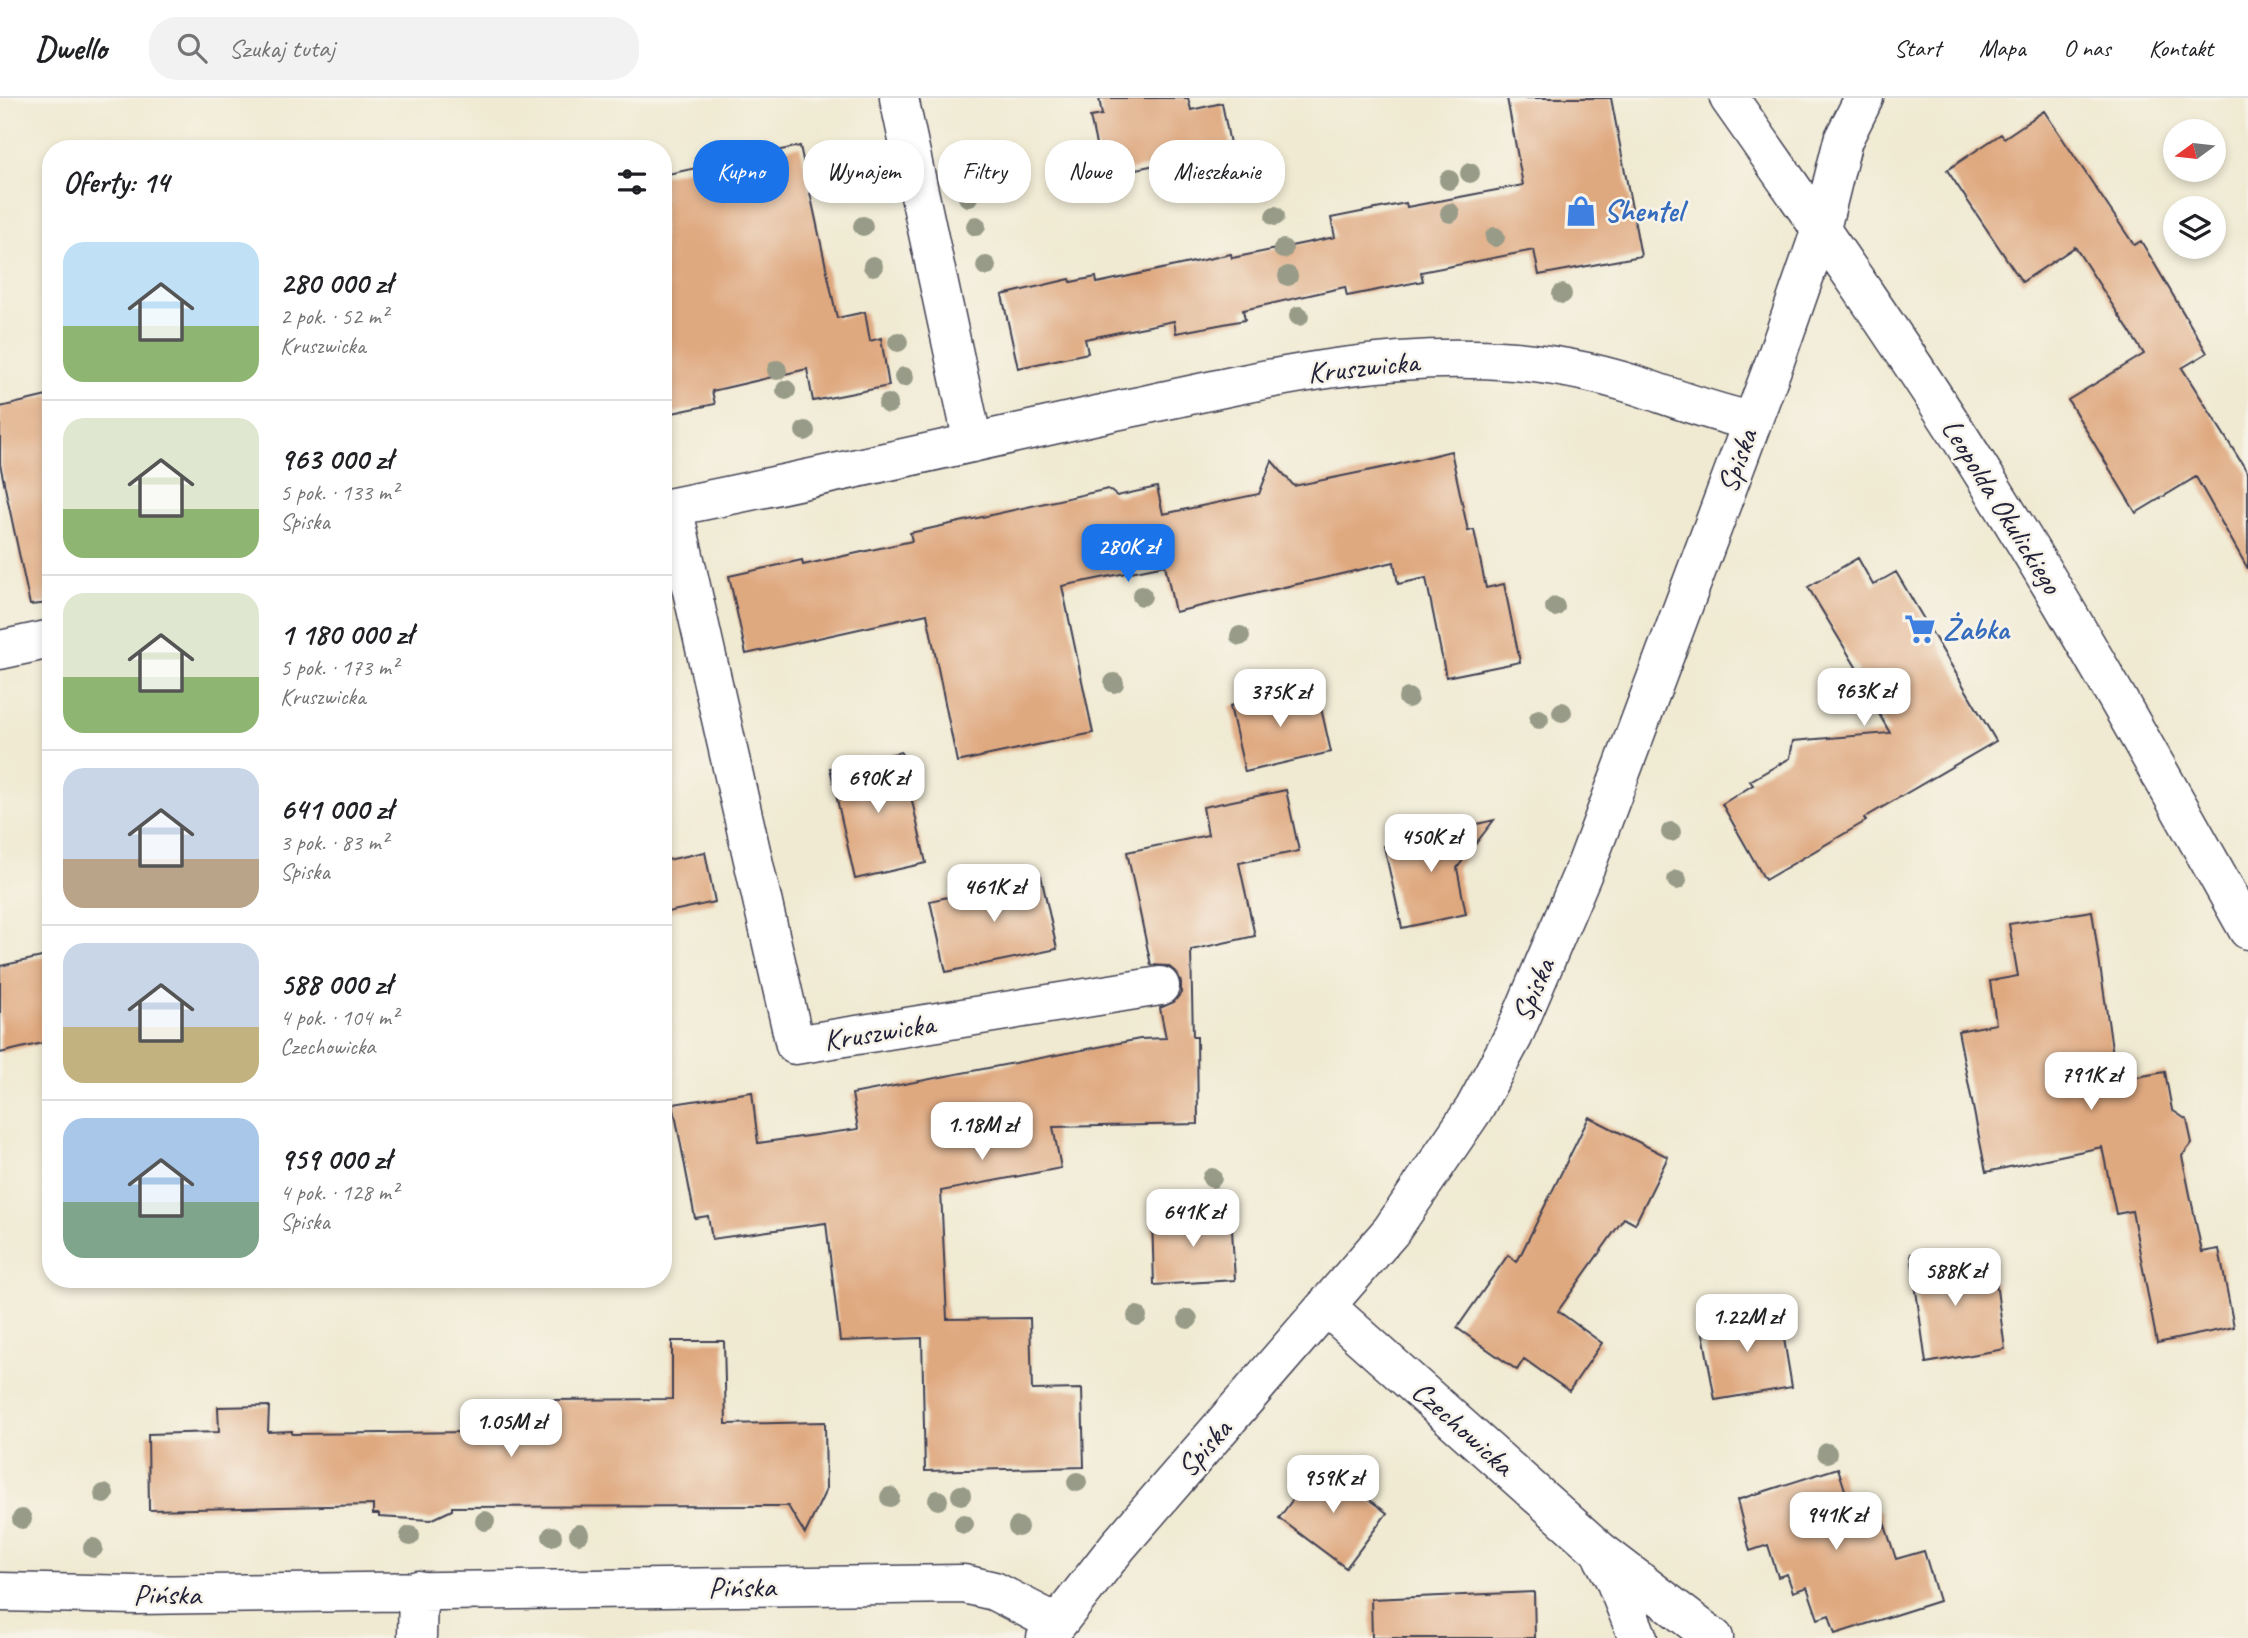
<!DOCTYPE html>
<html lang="pl">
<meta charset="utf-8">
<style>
body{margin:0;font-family:Caveat,sans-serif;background:#f2f2f2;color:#202124;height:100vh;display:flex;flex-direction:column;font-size:26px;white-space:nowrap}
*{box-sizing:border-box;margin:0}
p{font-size:23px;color:#757577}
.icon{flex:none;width:38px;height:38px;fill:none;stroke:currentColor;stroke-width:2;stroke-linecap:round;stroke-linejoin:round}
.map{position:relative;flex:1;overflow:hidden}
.side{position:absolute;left:42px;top:42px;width:630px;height:1148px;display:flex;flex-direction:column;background:#fff;border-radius:28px;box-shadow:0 4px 10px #0003}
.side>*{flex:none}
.guide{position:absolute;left:693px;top:42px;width:665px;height:63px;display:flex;gap:14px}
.needle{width:46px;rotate:255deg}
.tools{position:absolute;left:2163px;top:21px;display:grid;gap:14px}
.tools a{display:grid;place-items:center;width:63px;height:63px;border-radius:50%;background:#fff;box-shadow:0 4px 10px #0003;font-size:35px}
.price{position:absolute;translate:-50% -60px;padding:0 16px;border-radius:14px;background:#fff;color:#222;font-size:23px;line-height:46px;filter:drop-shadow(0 2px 4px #0008)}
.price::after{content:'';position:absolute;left:50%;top:42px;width:21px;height:16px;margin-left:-10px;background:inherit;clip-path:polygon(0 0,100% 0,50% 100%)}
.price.current{background:#1a73e8;color:#fff}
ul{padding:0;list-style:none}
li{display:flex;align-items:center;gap:21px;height:175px;padding:0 21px}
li+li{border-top:2px solid #e0e0e0}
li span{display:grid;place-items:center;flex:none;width:196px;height:140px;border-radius:21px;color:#555}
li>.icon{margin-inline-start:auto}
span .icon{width:84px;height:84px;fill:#fffc;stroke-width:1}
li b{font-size:30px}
h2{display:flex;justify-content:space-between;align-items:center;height:84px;padding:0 21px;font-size:30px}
.tag{padding:0 24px;border-radius:28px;background:#fff;box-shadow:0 4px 10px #0003;font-size:24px;line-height:63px}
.tag.current{background:#1a73e8;color:#fff}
header{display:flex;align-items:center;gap:42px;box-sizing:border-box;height:98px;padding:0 35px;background:#fff;border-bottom:2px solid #e0e0e0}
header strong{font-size:33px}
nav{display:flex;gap:38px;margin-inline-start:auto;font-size:24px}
.search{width:490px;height:63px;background:#f2f2f2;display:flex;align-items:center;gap:18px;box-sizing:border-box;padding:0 24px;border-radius:28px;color:#757577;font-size:26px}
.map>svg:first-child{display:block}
.building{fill:#dfa980}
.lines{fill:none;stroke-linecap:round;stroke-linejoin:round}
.minor-casing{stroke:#414052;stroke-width:41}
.minor{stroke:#fff;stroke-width:38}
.tree{fill:#979b88}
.labels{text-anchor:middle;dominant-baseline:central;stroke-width:5;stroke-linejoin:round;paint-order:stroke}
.shop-label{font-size:30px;font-weight:bold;fill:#366cbe;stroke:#f7f3e8;text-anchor:start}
.street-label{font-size:30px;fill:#22223b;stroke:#f7f3e8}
</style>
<header>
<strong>Dwello</strong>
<div class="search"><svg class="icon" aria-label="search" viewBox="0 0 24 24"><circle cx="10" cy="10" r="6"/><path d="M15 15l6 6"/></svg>Szukaj tutaj</div>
<nav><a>Start</a><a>Mapa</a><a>O nas</a><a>Kontakt</a></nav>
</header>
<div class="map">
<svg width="2248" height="1540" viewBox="0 0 2248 1540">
<rect width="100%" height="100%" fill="#f7f3e8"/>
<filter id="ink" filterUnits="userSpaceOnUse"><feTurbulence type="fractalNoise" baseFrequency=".0143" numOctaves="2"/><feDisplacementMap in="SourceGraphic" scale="14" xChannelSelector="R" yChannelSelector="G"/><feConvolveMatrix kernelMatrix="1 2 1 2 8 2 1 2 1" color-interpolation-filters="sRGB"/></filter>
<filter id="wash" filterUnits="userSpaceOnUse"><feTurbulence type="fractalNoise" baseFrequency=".00686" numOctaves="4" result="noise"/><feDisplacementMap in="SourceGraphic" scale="28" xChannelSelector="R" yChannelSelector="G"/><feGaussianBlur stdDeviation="1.57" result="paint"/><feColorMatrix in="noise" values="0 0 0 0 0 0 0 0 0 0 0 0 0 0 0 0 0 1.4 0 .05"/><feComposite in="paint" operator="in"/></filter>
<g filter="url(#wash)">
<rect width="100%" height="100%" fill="#f0ead2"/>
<g id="blocks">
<path class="building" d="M 1099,0 L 1188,0 L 1191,12 L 1222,5 L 1231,51 L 1103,78 L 1090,19 L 1102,17 Z
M 1507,0 L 1611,0 L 1641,158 L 1539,177 L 1534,152 L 1421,174 L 1423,183 L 1347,198 L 1345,189 L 1243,212 L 1245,222 L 1176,235 L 1174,223 L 1085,241 L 1088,255 L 1018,270 L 1002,197 L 1070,181 L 1071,184 L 1096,179 L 1097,185 L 1231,156 L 1232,160 L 1335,139 L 1331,120 L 1406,105 L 1407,109 L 1523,87 Z
M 2044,13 L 2134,147 L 2141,143 L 2207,255 L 2182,270 L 2248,375 L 2248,471 L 2196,379 L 2136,415 L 2068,302 L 2144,256 L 2075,149 L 2022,184 L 1947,72 L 2001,36 L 2004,40 Z
M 800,48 L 837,220 L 865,214 L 870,243 L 881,240 L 889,288 L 813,303 L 807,271 L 712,293 L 715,306 L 663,317 L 663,77 Z
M 51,297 L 51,505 L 30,507 L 0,366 L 0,309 Z
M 1451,353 L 1468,433 L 1474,432 L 1486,490 L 1504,486 L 1520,564 L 1446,579 L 1426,480 L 1398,486 L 1394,464 L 1175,514 L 1165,467 L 1062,488 L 1093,635 L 957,664 L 927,516 L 746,556 L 729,478 L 802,462 L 803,467 L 912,443 L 910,435 L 1108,391 L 1117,398 L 1157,389 L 1163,416 L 1259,396 L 1272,363 L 1294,388 L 1391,368 Z
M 1858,460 L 1873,487 L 1896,474 L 1996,643 L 1864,720 L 1866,723 L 1765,782 L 1722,706 L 1753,687 L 1750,683 L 1790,660 L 1793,643 L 1890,635 L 1856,576 L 1859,574 L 1808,489 Z
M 1316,588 L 1331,654 L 1245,674 L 1230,608 Z
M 901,654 L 926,765 L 855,781 L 830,670 Z
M 1286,692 L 1299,753 L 1239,765 L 1255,838 L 1191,852 L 1193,939 L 1197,939 L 1198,1026 L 1053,1029 L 1061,1070 L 941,1093 L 947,1221 L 1030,1220 L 1032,1292 L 1082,1291 L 1084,1369 L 925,1373 L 922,1240 L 840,1243 L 826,1125 L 712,1141 L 708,1118 L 695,1120 L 673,1006 L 752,994 L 758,1045 L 858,1031 L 852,996 L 1140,941 L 1166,940 L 1160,910 L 1174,904 L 1181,895 L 1181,884 L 1177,875 L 1168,868 L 1151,867 L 1127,754 L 1208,737 L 1203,709 Z
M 1494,722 L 1457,770 L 1466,816 L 1402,830 L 1384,748 Z
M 705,754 L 715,804 L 663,815 L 663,763 Z
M 1041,778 L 1057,851 L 946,874 L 930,803 Z
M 2092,813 L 2114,964 L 2127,961 L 2131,980 L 2165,974 L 2172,1012 L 2187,1022 L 2192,1045 L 2182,1058 L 2202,1154 L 2219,1151 L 2234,1229 L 2157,1245 L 2132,1113 L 2116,1116 L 2102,1049 L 1986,1074 L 1958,933 L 1996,926 L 1990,883 L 2018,878 L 2009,826 Z
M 51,857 L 51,943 L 0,955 L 0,868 Z
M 1589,1019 L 1668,1059 L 1635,1126 L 1624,1120 L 1558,1213 L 1602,1245 L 1569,1293 L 1524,1261 L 1517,1272 L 1457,1230 L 1508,1157 L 1517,1164 Z
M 1231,1115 L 1235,1182 L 1154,1187 L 1152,1118 Z
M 1962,1151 L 1967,1188 L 1996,1184 L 2005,1251 L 1926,1265 L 1911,1156 Z
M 1779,1211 L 1792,1289 L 1715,1302 L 1701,1224 Z
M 672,1243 L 724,1243 L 726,1326 L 825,1324 L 826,1392 L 805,1436 L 788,1408 L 452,1409 L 452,1412 L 431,1422 L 379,1419 L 379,1416 L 373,1416 L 373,1407 L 149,1412 L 148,1336 L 219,1334 L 218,1309 L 269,1308 L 268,1334 L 292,1333 L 292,1336 L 551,1333 L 551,1302 L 672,1301 Z
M 1320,1365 L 1387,1415 L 1346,1470 L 1279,1420 Z
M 1838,1370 L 1854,1420 L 1880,1412 L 1896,1461 L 1924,1453 L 1939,1503 L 1835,1536 L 1829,1517 L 1818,1521 L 1807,1489 L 1793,1494 L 1787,1476 L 1778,1479 L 1768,1447 L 1750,1453 L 1737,1402 Z
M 1534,1494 L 1535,1540 L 1372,1540 L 1371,1501 Z"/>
</g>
</g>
<g filter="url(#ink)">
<use href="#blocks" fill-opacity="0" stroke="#414052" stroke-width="2"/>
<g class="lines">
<defs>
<path id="minor" d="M 899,0 L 973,345
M 1729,0 C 1818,127 1908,255 1990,387 C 2081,533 2164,682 2248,832
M 673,409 L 795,947 L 1160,888
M 663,411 C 813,381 962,347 1111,314 C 1244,286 1378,251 1514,263 C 1561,267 1611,278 1656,294 C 1688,305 1719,316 1752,323
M 0,552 L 51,541
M 1327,1209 L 1599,1452 L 1714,1540
M 1603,1460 L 1614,1480 L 1638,1540
M 0,1494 L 136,1497 L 964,1486 L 994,1493 L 1056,1525
M 417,1540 L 418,1492
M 1046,1540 L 1118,1448 L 1391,1133 L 1474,1011 L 1513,939 L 1587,765 L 1775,263 L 1821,131 L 1843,42 L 1864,0"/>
</defs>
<use href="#minor" class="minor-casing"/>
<use href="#minor" class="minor"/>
</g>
<g class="tree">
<circle cx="965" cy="67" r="10"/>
<circle cx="1470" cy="75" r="10"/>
<circle cx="1449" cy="82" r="10"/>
<circle cx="968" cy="99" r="10"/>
<circle cx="1450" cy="115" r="10"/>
<circle cx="1275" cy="118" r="10"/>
<circle cx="863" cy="128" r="10"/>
<circle cx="976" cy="128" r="10"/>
<circle cx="1495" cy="139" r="10"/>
<circle cx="1283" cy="151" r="10"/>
<circle cx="873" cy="168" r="10"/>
<circle cx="986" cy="168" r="10"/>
<circle cx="1288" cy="178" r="10"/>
<circle cx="1562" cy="196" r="10"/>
<circle cx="1299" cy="218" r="10"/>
<circle cx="898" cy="244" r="10"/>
<circle cx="777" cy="272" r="10"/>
<circle cx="904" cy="279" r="10"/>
<circle cx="786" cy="292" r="10"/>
<circle cx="888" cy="306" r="10"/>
<circle cx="805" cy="333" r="10"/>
<circle cx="1142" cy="498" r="10"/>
<circle cx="1555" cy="509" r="10"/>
<circle cx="1240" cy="538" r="10"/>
<circle cx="1114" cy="585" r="10"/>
<circle cx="1408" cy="600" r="10"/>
<circle cx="1562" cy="614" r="10"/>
<circle cx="1539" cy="621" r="10"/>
<circle cx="1671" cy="734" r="10"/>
<circle cx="1677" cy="782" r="10"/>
<circle cx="1212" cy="1080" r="10"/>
<circle cx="1137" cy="1218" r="10"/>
<circle cx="1188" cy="1221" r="10"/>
<circle cx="1827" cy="1355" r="10"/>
<circle cx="1077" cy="1384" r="10"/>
<circle cx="104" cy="1396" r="10"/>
<circle cx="961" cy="1397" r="10"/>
<circle cx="890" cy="1399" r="10"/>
<circle cx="938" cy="1402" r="10"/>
<circle cx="22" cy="1421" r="10"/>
<circle cx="485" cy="1423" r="10"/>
<circle cx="964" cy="1426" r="10"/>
<circle cx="1018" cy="1429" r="10"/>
<circle cx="579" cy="1436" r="10"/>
<circle cx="410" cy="1438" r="10"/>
<circle cx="552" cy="1438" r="10"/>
<circle cx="93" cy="1450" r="10"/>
</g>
</g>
<defs>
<symbol id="shop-bare" viewBox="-9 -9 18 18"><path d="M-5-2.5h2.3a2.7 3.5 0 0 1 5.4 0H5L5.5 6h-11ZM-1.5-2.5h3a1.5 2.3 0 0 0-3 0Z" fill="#3f7fe0" stroke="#f7f3e8" stroke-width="2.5" paint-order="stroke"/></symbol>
<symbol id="supermarket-bare" viewBox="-9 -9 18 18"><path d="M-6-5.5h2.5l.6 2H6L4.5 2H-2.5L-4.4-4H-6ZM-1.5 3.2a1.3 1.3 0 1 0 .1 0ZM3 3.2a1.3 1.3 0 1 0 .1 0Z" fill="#3f7fe0" stroke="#f7f3e8" stroke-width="2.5" paint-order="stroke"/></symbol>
</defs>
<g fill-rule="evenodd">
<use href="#shop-bare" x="1559" y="91" width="44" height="44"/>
<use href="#supermarket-bare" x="1898" y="509" width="44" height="44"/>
</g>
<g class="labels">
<g class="shop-label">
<text x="1604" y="113">Shentel</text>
<text x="1943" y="531">Żabka</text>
</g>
<g class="street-label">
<text transform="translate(1363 269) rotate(-6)">Kruszwicka</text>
<text transform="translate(1737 363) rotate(-70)">Spiska</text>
<text transform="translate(2002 408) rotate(58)">Leopolda Okulickiego</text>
<text transform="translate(1533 892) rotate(-67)">Spiska</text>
<text transform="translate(879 934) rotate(-9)">Kruszwicka</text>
<text transform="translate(1463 1330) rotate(42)">Czechowicka</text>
<text transform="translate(1204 1350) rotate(-49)">Spiska</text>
<text transform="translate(742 1489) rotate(-1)">Pińska</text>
<text x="167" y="1496">Pińska</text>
</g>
</g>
</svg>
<div class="tools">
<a><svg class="needle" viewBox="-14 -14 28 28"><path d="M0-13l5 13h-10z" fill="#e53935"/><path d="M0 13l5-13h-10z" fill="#757577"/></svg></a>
<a><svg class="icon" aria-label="layers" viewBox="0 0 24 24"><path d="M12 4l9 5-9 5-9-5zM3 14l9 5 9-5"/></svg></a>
</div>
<b class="price current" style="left:1128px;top:486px">280K zł</b>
<b class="price" style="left:1864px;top:630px">963K zł</b>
<b class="price" style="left:1280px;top:631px">375K zł</b>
<b class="price" style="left:878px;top:717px">690K zł</b>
<b class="price" style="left:1431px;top:776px">450K zł</b>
<b class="price" style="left:994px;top:826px">461K zł</b>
<b class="price" style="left:2091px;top:1014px">791K zł</b>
<b class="price" style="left:982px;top:1064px">1.18M zł</b>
<b class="price" style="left:1193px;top:1151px">641K zł</b>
<b class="price" style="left:1955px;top:1210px">588K zł</b>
<b class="price" style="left:1747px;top:1256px">1.22M zł</b>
<b class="price" style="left:511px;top:1361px">1.05M zł</b>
<b class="price" style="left:1333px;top:1417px">959K zł</b>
<b class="price" style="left:1836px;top:1454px">941K zł</b>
<div class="guide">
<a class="tag current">Kupno</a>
<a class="tag">Wynajem</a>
<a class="tag">Filtry</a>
<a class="tag">Nowe</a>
<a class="tag">Mieszkanie</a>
</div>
<section class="side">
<h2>Oferty: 14<svg class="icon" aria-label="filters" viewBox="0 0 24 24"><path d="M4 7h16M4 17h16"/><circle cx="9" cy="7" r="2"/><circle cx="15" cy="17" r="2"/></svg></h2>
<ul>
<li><span style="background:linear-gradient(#bfe0f5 60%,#8fb573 0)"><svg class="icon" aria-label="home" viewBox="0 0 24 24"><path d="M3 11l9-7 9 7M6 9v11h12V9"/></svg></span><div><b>280 000 zł</b><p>2 pok. · 52 m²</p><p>Kruszwicka</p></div></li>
<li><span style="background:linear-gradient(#dfe7d0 65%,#8fb573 0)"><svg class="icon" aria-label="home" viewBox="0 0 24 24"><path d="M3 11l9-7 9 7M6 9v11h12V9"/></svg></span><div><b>963 000 zł</b><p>5 pok. · 133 m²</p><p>Spiska</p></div></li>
<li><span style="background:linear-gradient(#dfe7d0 60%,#8fb573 0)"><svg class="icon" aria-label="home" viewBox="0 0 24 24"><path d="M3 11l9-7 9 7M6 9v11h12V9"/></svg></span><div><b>1 180 000 zł</b><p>5 pok. · 173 m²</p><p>Kruszwicka</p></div></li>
<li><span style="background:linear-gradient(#c9d6e8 65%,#b9a48a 0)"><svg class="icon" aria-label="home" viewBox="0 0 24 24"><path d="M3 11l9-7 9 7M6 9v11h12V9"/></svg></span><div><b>641 000 zł</b><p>3 pok. · 83 m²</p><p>Spiska</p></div></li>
<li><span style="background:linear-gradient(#c9d6e8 60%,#c2b280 0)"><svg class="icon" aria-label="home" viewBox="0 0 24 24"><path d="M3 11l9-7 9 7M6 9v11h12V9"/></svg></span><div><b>588 000 zł</b><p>4 pok. · 104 m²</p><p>Czechowicka</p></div></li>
<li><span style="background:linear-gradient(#a9c7e8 60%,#7fa58c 0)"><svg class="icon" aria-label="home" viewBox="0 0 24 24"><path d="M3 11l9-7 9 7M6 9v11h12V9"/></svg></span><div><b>959 000 zł</b><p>4 pok. · 128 m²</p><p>Spiska</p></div></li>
</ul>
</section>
</div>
